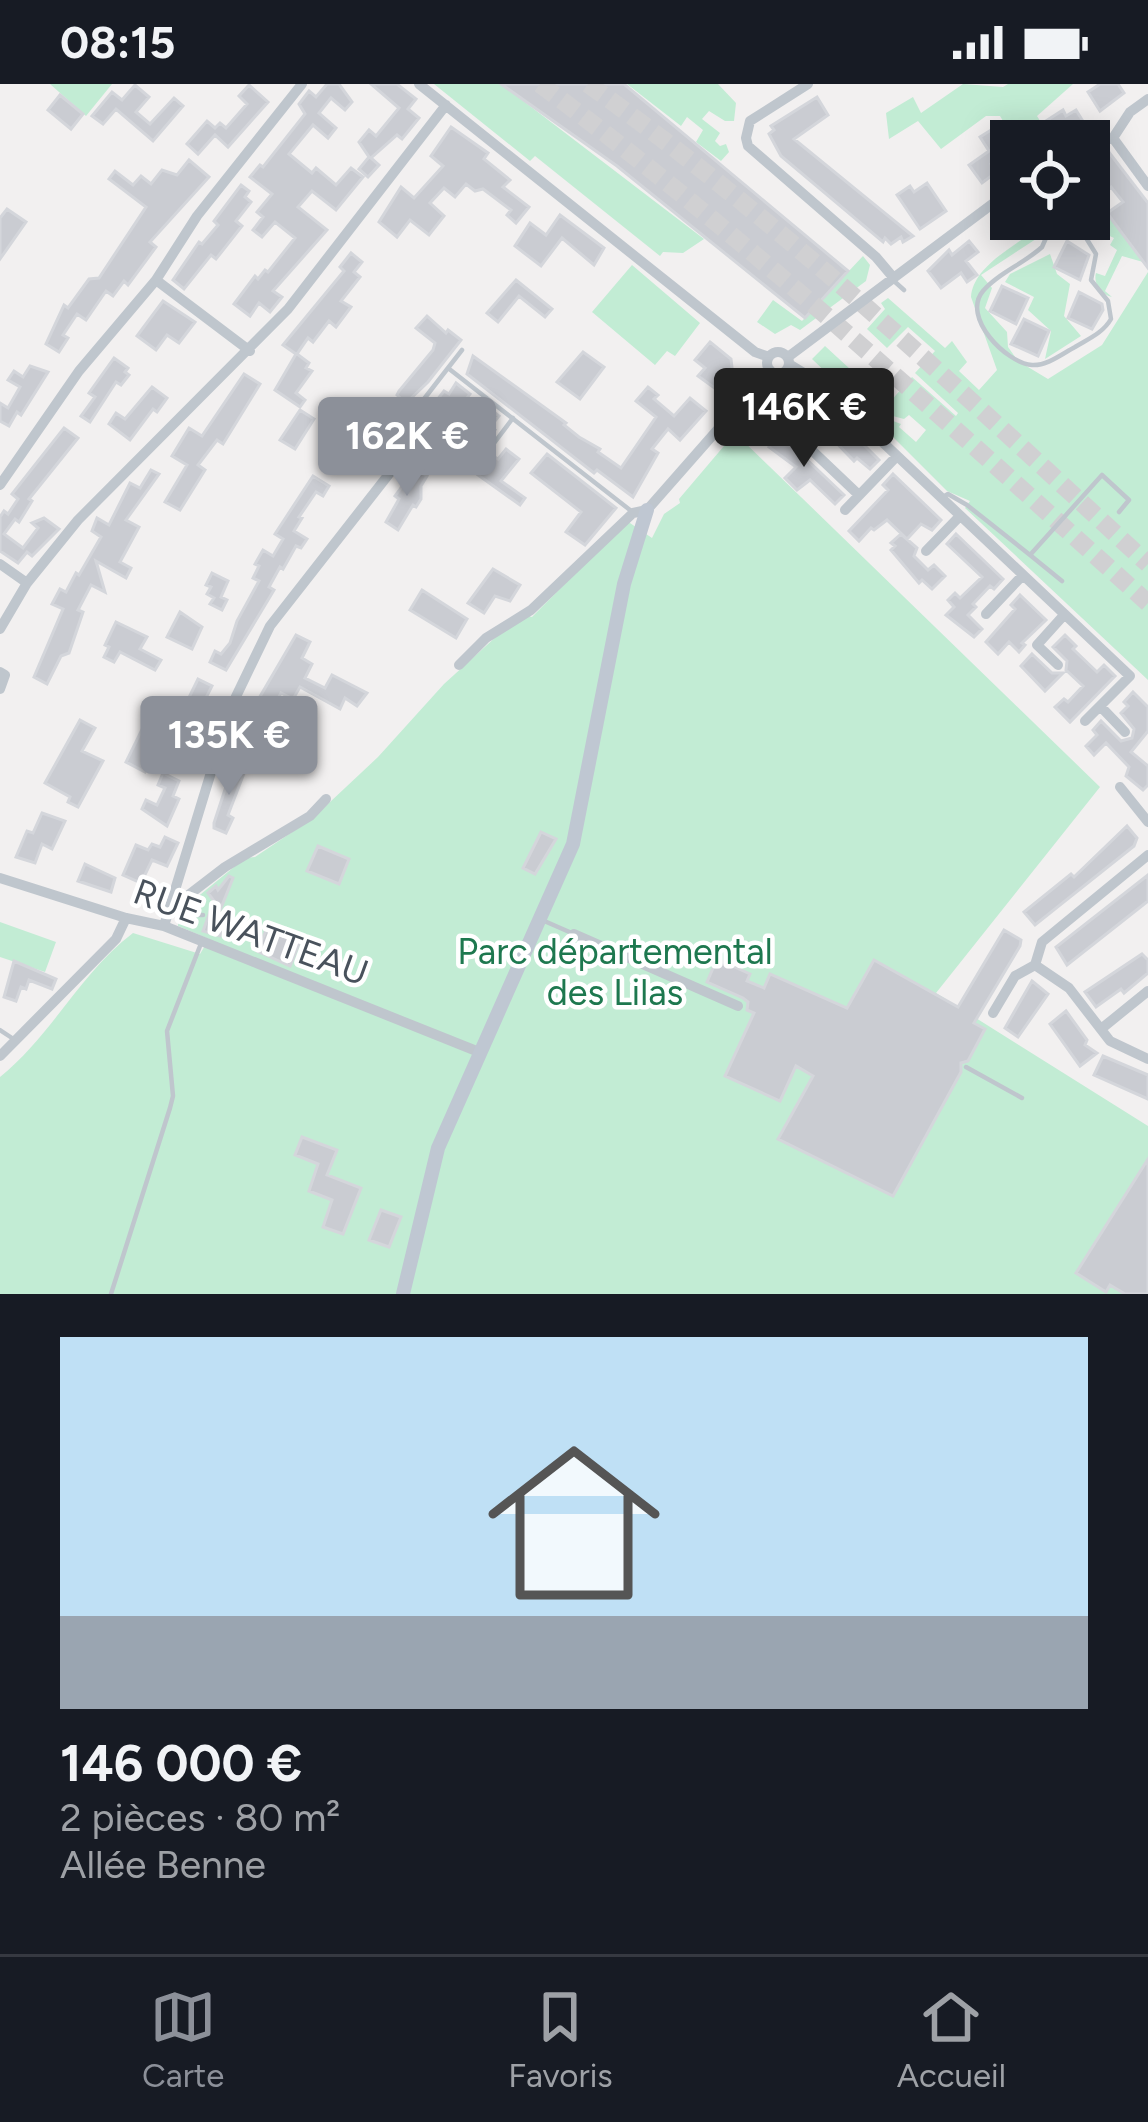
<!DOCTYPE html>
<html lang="fr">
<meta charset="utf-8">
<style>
body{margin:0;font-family:Figtree,sans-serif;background:#20242c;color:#f1f3f6;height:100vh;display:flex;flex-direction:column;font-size:45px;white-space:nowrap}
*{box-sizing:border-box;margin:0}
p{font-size:39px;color:#9ea1a6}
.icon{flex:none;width:66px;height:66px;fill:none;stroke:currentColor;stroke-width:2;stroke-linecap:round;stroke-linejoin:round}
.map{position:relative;height:1210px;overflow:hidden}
.side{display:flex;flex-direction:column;background:#171b24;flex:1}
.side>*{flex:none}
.buttons{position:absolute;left:990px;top:36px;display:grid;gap:24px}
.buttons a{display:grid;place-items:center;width:120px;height:120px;border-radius:0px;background:#171b24;box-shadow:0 6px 30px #0003;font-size:60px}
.price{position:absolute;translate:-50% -102px;padding:0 27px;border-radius:12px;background:#8c9099;color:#fff;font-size:39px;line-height:78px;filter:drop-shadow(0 3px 6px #0008)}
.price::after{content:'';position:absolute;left:50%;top:72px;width:36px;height:27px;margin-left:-18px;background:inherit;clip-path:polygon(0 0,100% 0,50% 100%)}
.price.on{background:#222;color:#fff}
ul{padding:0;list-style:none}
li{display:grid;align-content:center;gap:24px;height:636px;padding:0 60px}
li+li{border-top:3px solid #363941}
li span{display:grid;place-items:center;height:372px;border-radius:0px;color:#555}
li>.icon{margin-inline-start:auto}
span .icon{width:216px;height:216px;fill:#fffc;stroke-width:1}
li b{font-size:51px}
.status{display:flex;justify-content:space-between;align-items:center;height:84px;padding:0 60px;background:#171b24;direction:ltr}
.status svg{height:33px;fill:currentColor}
.dock{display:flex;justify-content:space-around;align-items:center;height:168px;border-top:3px solid #363941;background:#171b24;font-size:33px;color:#9ea1a6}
.dock a{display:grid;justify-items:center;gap:6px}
.dock .on{color:#8c9099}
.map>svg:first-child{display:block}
.green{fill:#c2ecd4}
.building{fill:#caccd2;stroke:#d4d6db;stroke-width:3}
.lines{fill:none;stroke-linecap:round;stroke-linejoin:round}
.highway-tunnel{stroke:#d0d0d2;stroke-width:18;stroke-dasharray:18 9;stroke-linecap:butt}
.lane{stroke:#bfc6cd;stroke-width:4.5}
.street{stroke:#bfc6cd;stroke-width:10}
.secondary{stroke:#bfc7d2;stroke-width:14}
.labels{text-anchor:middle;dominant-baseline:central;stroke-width:9;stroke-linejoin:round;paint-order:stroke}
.street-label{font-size:36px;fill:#49525c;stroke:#fff}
.park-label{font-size:36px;fill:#1e784f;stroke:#fff}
</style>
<div class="status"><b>08:15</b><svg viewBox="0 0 49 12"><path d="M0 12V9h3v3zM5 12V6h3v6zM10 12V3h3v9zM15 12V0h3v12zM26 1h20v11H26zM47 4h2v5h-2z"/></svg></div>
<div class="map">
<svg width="1148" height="1210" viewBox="0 0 1148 1210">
<rect width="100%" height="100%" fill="#f2f0f0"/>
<path class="green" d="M 50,0 L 112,0 L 86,32 Z
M 434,0 L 501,0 L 704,155 L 683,169 L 663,168 L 660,172 L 535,72 L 530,77 Z
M 627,0 L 718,0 L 736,19 L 734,37 L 725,37 L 709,27 L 702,35 L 720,49 L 715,57 L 720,62 L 726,60 L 729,68 L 721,77 L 696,58 L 703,46 L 687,33 L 681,42 Z
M 963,0 L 1003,3 L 1008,0 L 1073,0 L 1037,32 L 1053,57 L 1011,57 L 1011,92 L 1005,96 L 986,74 L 1012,52 L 1000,32 L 986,32 L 941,65 L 918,37 L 889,55 L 886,29 L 913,13 L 921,29 Z
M 1089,104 L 1143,178 L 1122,172 L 1105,207 L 1112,213 C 1101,210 1093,200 1096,189 L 1105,192 L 1117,166 L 1110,161 L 1114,154 L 1086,141 Z
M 1037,145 L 1036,155 L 981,191 L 992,204 L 985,224 L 1007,248 L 1008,263 L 1018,277 L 1048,295 L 1102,261 L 1148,188 L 1148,596 L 965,424 L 970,417 L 947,407 L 880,340 L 888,335 L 901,340 L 899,343 L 916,358 L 926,346 L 909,331 L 904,335 L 889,331 L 877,337 L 812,275 L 825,262 L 888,320 L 912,293 L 956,332 L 958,329 L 915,289 L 935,267 L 908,243 L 887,264 L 867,245 L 885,225 L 881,219 L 888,214 L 945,264 L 952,257 L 967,278 L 959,287 L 979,306 L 997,286 L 971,213 C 973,183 1013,163 1037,145 Z
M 1050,170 L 1057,190 L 1070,200 L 1064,232 L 1081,252 L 1045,275 L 1051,247 L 1028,226 L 1034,213 L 1005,198 L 1010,190 Z
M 863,172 L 870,181 L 866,197 L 800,246 L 791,241 L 775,250 L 757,238 L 773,216 L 802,237 Z
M 632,181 L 700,239 L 675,272 L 667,267 L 655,281 L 592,228 Z
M 735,349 L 1100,703 L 936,909 L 1148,1042 L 1148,1210 L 0,1210 L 0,993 C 52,951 81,888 133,849 L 200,870 L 209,855 L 178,842 L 179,828 L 245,774 L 255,773 L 313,734 L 378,673 L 444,600 L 498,551 L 528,532 L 532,533 L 627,437 L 652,454 L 664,430 L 680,419 L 679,415 Z
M 0,838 L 56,858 L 45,888 L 0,873 Z"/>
<path class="building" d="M 327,0 L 339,0 L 352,18 L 345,26 L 331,14 L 319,29 L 336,44 L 328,54 L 313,41 L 289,70 L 312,89 L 316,84 L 336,101 L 351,84 L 363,93 L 336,126 L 312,107 L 298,123 L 327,146 L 273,207 L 282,213 L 270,228 L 259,219 L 250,232 L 234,220 L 255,192 L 258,195 L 265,186 L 268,188 L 295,154 L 275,138 L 262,153 L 253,146 L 263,133 L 257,128 L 272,110 L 250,93 L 260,81 L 263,83 L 305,30 L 299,20 L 309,7 L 316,13 Z
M 371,0 L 397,0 L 416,15 L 408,25 L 419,34 L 402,55 L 397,51 L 371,74 L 379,81 L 368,93 L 359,85 L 369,73 L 359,58 L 369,46 L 376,52 L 399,24 Z
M 501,0 L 624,0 L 848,187 L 805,234 L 617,82 Z
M 1100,0 L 1118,0 L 1124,9 L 1100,27 L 1088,8 Z
M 135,1 L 149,13 L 136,28 L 150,40 L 174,14 L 183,22 L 153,57 L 116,25 L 103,40 L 92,32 L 112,8 L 122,16 Z
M 249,1 L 268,18 L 228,63 L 215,51 L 198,70 L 187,60 L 207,37 L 215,44 L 220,39 L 226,44 L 247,20 L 239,12 Z
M 60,11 L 83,30 L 71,45 L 48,26 Z
M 817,13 L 828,31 L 794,55 L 913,152 L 903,158 L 901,153 L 891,160 L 885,154 L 883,158 L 781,72 L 769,50 L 774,46 L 771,42 Z
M 1063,26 L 1066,32 L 1076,26 L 1084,39 L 1072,47 L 1067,40 L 1054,49 L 1046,37 Z
M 999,41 L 1006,52 L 1000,60 L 1007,70 L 991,80 L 994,90 L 982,99 L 969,81 L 989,67 L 980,53 Z
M 451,43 L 488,69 L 484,75 L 510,96 L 503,103 L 529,123 L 516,139 L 507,131 L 511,126 L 483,105 L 475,107 L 466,100 L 455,113 L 444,104 L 430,119 L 444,132 L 429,151 L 410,136 L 397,153 L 379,138 L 401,103 L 414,114 L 443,82 L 431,72 Z
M 1108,67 L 1148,119 L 1148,184 L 1107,129 L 1123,118 L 1111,103 L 1096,113 L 1089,104 L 1089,82 L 1095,78 L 1098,81 Z
M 189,76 L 209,93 L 150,158 L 156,163 L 128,201 L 124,197 L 113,212 L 106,207 L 86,236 L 77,230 L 63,251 L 68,254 L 59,268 L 46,260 L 64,221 L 68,224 L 89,195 L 99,194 L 146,123 L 109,95 L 115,87 L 133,101 L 141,92 L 151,100 L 162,86 L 177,91 Z
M 927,99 L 946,127 L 920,145 L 897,111 L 910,102 L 914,108 Z
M 241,101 L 249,107 L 245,113 L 251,118 L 236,137 L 242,142 L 216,175 L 211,171 L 184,205 L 173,196 L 199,158 L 202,160 L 218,141 L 214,137 Z
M 7,125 L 26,138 L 0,175 L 0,134 Z
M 560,131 L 604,164 L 594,181 L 562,154 L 541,182 L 515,162 L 530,139 L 546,151 Z
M 969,157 L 978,168 L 966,177 L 977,191 L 967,198 L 961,189 L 941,204 L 928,187 L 949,166 L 952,171 Z
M 1067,157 L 1089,171 L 1080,196 L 1054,183 Z
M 351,169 L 362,178 L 354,188 L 360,193 L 341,217 L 351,223 L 336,243 L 329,237 L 313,258 L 308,254 L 297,270 L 309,279 L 306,284 L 312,287 L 296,309 L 305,316 L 300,323 L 275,306 L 296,270 L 283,261 L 344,187 L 340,183 Z
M 516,196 L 552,225 L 545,233 L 519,212 L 498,238 L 487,229 Z
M 1002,202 L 1028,214 L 1016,240 L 990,227 Z
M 1079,208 L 1102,220 L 1103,226 L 1092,245 L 1068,234 Z
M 163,217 L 195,238 L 179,259 L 167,251 L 156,266 L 137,252 Z
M 427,232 L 446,249 L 448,246 L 461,256 L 428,298 L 406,319 L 397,311 L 399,307 L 433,266 L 435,259 L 416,244 Z
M 1024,235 L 1049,247 L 1038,272 L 1011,260 Z
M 710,258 L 731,275 L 733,292 L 720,308 L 698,292 L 705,284 L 695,276 Z
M 583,268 L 604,283 L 580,315 L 557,298 Z
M 473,272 L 566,339 L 564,341 L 579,353 L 600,365 L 598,368 L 621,384 L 656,333 L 636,317 L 648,303 L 658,311 L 654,315 L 674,332 L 690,314 L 706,327 L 680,356 L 668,345 L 652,365 L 658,369 L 633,413 L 597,386 L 594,389 L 467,290 Z
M 114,274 L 128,284 L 125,288 L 129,291 L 121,301 L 116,298 L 90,338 L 81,332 L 95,313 L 89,309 Z
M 30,282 L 48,288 L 21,331 L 17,328 L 9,342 L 0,337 L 0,319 L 8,324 L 20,303 L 8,296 L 14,287 L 23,293 Z
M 244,290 L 260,300 L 223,360 L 217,356 L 198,381 L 205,386 L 180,426 L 165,418 L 187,381 L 172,372 L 189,344 L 202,352 Z
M 456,299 L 470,310 L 444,343 L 427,329 L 444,307 L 449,310 Z
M 152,303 L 167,314 L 157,328 L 153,325 L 130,356 L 109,340 L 116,329 L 125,335 Z
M 774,308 L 786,319 L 746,357 L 737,348 Z
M 809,310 L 827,333 L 846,349 L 850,347 L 879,376 L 870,385 L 857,374 L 854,377 L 823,345 L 818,349 L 793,323 Z
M 485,321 L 499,332 L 490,343 L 495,346 L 478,368 L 460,354 Z
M 300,326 L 314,335 L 295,365 L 280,356 Z
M 64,344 L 78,354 L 29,415 L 32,417 L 19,438 L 15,435 L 4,450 L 23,464 L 38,444 L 32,439 L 44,434 L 59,445 L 32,472 L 27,468 L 18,479 L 0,467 L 0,433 L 4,427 L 8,430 L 18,415 L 12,410 Z
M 780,350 L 844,411 L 835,420 L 810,396 L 797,406 L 785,394 L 796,383 L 769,363 Z
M 506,365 L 519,375 L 501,397 L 525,414 L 520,421 L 478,391 L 493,372 L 498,375 Z
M 547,370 L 616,424 L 585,461 L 566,448 L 581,428 L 531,389 Z
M 415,385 L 427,392 L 421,402 L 421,415 L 416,423 L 413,421 L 398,446 L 386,438 L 399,415 L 395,412 Z
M 151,386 L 159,390 L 126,436 L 139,443 L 120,478 L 131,484 L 126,494 L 96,477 L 105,508 L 91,501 L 78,526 L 83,528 L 69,569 L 61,572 L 47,600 L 34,593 L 63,525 L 52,520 L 60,505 L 66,508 L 76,489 L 79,491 L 101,453 L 92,447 L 97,434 L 109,441 L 130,399 L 140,404 Z
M 893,390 L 941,436 L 932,446 L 921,440 L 907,455 L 887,436 L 874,446 L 871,444 L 859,457 L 849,447 L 888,406 L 883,401 Z
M 313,392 L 329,402 L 323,412 L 316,408 L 299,433 L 302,434 L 294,447 L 307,455 L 301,464 L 296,462 L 283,485 L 280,483 L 269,503 L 274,506 L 226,586 L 210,578 L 215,567 L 221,570 L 230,559 L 237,537 L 259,497 L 253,494 L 259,482 L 255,480 L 263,466 L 273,472 L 283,455 L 275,450 Z
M 901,450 L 917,464 L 914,472 L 928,486 L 934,481 L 945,492 L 932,505 L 922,496 L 919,499 L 891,466 L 895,462 L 891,459 Z
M 956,450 L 1003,495 L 994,505 L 990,502 L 973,520 L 976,523 L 968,531 L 982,545 L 974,553 L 946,531 L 954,523 L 948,516 L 955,509 L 960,514 L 982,493 L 947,460 Z
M 493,485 L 520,501 L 510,517 L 495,512 L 484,529 L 468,519 Z
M 212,489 L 228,497 L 221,513 L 227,516 L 222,526 L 210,520 L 214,514 L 207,510 L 211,503 L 206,501 Z
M 422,506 L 467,535 L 456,554 L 410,526 Z
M 1020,511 L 1046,536 L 1022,559 L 1025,561 L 1019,568 L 1009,558 L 998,570 L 986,558 L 1015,525 L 1011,521 Z
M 180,528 L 202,543 L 192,565 L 167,553 Z
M 116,538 L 147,553 L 140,565 L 161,576 L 155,586 L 120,568 L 114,578 L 104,573 L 109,563 L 105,561 Z
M 296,551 L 310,558 L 302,574 L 312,580 L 305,594 L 325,604 L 332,591 L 367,609 L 357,622 L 345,614 L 340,625 L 300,603 L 293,615 L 281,609 L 273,624 L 258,616 Z
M 1065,551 L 1076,562 L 1073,565 L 1097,588 L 1104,581 L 1115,592 L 1070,638 L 1055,623 L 1064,615 L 1068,618 L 1083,602 L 1066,586 L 1067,577 L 1053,563 Z
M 1032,570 L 1052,589 L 1063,589 L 1045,607 L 1021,582 Z
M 198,595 L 212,602 L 186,653 L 167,644 L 145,688 L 126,678 L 155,619 L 180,632 Z
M 1133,608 L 1148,623 L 1148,647 L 1131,668 L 1148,682 L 1148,701 L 1143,706 L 1126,692 L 1129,683 L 1106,659 L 1094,671 L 1086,662 L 1097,651 L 1093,646 L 1101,637 L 1121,657 L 1132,654 L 1134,645 L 1121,629 L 1128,622 L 1124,618 Z
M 266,629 L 284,637 L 277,654 L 272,652 L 258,683 L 243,676 Z
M 80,636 L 95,644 L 82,667 L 103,677 L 78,723 L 68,718 L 70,713 L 45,699 Z
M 234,678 L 246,684 L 228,731 L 233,734 L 226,749 L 214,744 L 214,739 Z
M 163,689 L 179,697 L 173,712 L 179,715 L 167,742 L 142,725 L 146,716 L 157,721 L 165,704 L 158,701 Z
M 42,729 L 65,737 L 52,765 L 42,760 L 35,779 L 16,773 L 27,747 L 33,749 Z
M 1127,742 L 1137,754 L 1134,762 L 1035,841 L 1024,828 L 1071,790 L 1074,793 Z
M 541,748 L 556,755 L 535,790 L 523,784 Z
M 165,753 L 178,759 L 167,782 L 152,776 L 141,799 L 123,791 L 136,761 L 148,766 L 152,760 L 160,763 Z
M 318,762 L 349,775 L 339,800 L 307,787 Z
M 85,780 L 115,794 L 111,808 L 78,797 Z
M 1148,791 L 1148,817 L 1067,881 L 1056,863 Z
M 229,792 L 233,794 L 215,839 L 224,842 L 220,852 L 203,847 L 214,817 L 208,809 L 216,802 L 218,806 Z
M 268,842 L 301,855 L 290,882 L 257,867 Z
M 1004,846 L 1021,856 L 1020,862 L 974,939 L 985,945 L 968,977 L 961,979 L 961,988 L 893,1112 L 778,1055 L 813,992 L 796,982 L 780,1017 L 725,992 L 754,929 L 747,926 L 748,918 L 743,914 L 707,898 L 717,875 L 750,890 L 747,897 L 764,904 L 770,890 L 847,924 L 874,876 L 958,923 Z
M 1142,870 L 1148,876 L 1148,889 L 1124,909 L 1121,905 L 1096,923 L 1085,908 Z
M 14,877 L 56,895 L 52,905 L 29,896 L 26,905 L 21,903 L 16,917 L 4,913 Z
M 1032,897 L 1048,910 L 1018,953 L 1005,944 Z
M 1066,927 L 1087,956 L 1085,961 L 1097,969 L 1080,982 L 1050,940 Z
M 1103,972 L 1148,991 L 1148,1015 L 1094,991 Z
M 302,1053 L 337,1066 L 327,1091 L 361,1104 L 343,1150 L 323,1143 L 332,1116 L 309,1107 L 318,1080 L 295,1071 Z
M 1148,1075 L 1148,1210 L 1125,1210 L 1110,1201 L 1106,1208 L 1076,1189 Z
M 381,1126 L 401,1133 L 389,1163 L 369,1156 Z"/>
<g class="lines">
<path class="highway-tunnel" d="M 540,0 C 754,159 950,341 1148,519
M 588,0 C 788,143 967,313 1148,480"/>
<path class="lane" d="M 1039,135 L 1046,154 L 1042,163 C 1025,179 998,189 983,207 C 961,233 1006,279 1032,281 C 1047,282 1062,270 1075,263 C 1088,255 1103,249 1111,235 L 1108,217 L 1091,196 L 1096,170 L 1083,149 L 1084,135
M 894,197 L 904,206
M 448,284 L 462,266
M 417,324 L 448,284 L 630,426
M 482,375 L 513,334
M 941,414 L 948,410 L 967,421 L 1030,471 L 1102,391 L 1129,416 L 1119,428
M 1030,471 L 1062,497
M 167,831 L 203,831
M 542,836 L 574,850
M 0,946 L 15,956
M 966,983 L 1022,1014
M 111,1210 L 170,1024 L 173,1012 L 167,947 L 200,862"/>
<path class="street" d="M 419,0 L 755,268 L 769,273
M 808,0 L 750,37 L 746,54 L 748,62 L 876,173 L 892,192
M 1113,54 L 1148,102
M 1089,59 L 1113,54 L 1130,28 L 1148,15
M 156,196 L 250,267
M767 279a11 11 0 1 1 22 0a11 11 0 1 1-22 0Z
M 788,273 L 1011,106
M 789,280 L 820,299 L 1130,592 L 1085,637
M 799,354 L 859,411
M 0,401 L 79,287 L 156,196 L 197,132 L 302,0
M 845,426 L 896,373
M 926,467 L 959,433
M 0,480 L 27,499
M 986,530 L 1022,492
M 0,545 L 27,499 L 78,436 L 288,225 L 446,21
M 459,581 L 486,554 L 531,526 L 633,429 L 647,426 L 770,286
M 1058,581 L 1037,561 L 1064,531
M 0,588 L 5,591 L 0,605
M 1101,623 L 1125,648
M 1120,703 L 1148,738
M 1148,771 L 1042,858 L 1035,881 L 1069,904 L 1110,957 L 1148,975
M 0,794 L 126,834 L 164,842 L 479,968
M 169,826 L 225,783 L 310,732 L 326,715
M 164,842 L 231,623 L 270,542 L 396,381
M 574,850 L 738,922
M 993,929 L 1015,892 L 1035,881
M 1101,945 L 1148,907
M 0,972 L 116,855 L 126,834"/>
<path class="secondary" d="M 403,1210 L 438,1064 L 573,760 L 624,500 L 647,426"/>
</g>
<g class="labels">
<g class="street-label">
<text transform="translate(251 848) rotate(20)">RUE WATTEAU</text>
</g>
<g class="park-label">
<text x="615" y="867">Parc départemental<tspan x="615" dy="41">des Lilas</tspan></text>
</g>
</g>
</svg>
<div class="buttons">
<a><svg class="icon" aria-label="locate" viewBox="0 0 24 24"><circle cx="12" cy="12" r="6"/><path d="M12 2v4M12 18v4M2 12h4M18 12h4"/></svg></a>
</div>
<b class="price on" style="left:804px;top:386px">146K €</b>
<b class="price" style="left:407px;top:415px">162K €</b>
<b class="price" style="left:229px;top:714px">135K €</b>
</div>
<section class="side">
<ul>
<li><span style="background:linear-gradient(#bfe0f5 75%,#9aa5b1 0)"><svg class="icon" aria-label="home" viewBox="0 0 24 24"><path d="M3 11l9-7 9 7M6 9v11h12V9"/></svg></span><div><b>146 000 €</b><p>2 pièces · 80 m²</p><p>Allée Benne</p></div></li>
</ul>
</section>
<nav class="dock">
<a class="on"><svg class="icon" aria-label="map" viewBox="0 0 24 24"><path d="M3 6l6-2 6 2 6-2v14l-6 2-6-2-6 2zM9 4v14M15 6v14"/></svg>Carte</a>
<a><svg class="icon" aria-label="saved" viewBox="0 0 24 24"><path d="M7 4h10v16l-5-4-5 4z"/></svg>Favoris</a>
<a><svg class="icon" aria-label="home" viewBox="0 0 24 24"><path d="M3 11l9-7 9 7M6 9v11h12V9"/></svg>Accueil</a>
</nav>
